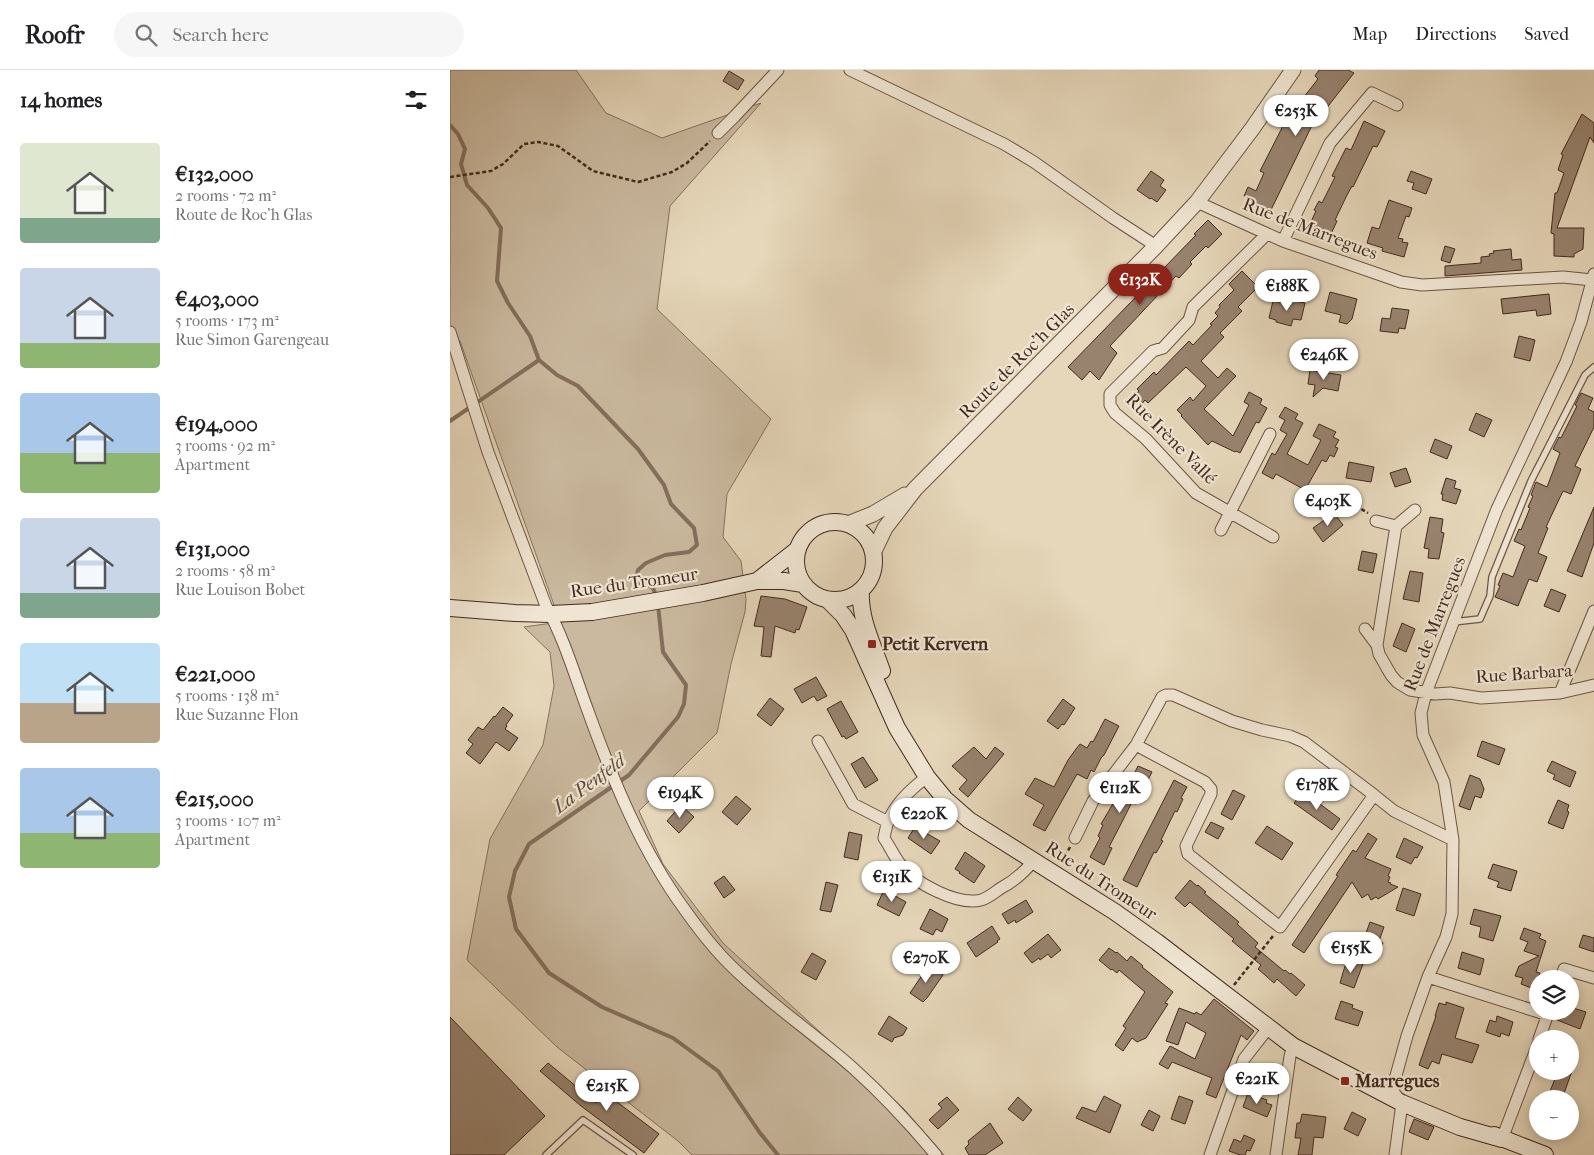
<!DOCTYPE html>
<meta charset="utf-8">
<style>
body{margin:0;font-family:"IM FELL French Canon",serif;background:#f6f6f6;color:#202124;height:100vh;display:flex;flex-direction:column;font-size:19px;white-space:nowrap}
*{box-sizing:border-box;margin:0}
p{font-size:16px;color:#757577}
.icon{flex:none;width:28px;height:28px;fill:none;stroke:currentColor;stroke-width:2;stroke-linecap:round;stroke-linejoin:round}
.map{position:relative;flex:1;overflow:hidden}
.details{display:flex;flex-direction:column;background:#fff;width:450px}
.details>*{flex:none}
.buttons{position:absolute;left:1079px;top:900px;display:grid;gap:10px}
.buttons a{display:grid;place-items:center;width:50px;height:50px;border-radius:50%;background:#fff;box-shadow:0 2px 12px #0003;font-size:25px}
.price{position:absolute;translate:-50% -42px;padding:0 11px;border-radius:18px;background:#fff;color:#222;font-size:16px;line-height:32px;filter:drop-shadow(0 1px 2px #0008)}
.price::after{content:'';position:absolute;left:50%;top:30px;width:15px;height:11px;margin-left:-8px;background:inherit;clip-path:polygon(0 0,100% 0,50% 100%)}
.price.selected{background:#8f2418;color:#fff}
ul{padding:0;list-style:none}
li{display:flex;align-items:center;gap:15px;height:125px;padding:0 20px}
li span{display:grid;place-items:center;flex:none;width:140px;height:100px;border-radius:5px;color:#555}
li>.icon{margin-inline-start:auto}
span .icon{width:60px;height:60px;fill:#fffc;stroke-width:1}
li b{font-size:21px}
h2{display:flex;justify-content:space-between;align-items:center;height:60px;padding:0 20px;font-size:21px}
header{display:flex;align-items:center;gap:30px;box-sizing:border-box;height:70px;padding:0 25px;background:#fff;border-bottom:1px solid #e0e0e0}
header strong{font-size:24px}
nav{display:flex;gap:28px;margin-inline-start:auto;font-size:18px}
.search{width:350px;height:45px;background:#f6f6f6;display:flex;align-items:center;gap:12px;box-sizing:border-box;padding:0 18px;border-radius:28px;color:#757577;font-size:19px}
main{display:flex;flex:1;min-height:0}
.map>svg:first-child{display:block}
.green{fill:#cab99f;stroke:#86715e}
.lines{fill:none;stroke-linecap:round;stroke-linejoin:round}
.stream{stroke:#846e5c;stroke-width:4}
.building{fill:#98836f;stroke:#43291e}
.service-casing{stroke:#6c5445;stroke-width:8}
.minor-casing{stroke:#6c5445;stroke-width:13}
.tertiary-casing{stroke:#6c5445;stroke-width:17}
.secondary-casing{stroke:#43291e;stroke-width:18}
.path{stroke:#43291e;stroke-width:2.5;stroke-dasharray:4 2.5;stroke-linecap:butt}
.service{stroke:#efe5d2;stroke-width:5.5}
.minor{stroke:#efe5d2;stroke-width:11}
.tertiary{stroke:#efe5d2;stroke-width:15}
.secondary{stroke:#efe5d2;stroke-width:16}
.poi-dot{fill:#8f2418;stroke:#efe5d2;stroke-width:2}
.labels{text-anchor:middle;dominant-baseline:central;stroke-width:4.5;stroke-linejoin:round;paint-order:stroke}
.street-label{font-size:18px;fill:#43291e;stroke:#efe5d2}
.poi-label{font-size:18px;font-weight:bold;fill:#43291e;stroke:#efe5d2;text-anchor:start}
.water-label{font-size:19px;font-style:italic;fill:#5e4638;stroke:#efe5d2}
</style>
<header>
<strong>Roofr</strong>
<div class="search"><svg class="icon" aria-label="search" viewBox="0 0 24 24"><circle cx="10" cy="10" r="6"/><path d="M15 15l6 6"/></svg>Search here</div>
<nav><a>Map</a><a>Directions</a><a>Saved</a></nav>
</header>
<main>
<section class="details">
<h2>14 homes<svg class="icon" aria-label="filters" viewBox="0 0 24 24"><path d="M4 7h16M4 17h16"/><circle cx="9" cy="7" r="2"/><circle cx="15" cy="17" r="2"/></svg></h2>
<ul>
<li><span style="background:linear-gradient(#dfe7d0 75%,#7fa58c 0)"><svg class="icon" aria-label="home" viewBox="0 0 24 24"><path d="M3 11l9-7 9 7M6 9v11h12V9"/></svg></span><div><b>€132,000</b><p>2 rooms · 72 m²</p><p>Route de Roc'h Glas</p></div></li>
<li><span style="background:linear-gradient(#c9d6e8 75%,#8fb573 0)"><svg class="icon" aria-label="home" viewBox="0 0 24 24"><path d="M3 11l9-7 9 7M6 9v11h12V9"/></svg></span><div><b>€403,000</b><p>5 rooms · 173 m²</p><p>Rue Simon Garengeau</p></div></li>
<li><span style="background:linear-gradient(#a9c7e8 60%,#8fb573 0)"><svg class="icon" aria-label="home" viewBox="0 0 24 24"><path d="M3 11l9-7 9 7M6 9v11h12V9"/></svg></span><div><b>€194,000</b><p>3 rooms · 92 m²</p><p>Apartment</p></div></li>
<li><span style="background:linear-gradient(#c9d6e8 75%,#7fa58c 0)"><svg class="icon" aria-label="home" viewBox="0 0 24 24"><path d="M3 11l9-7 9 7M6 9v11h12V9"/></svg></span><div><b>€131,000</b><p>2 rooms · 58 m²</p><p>Rue Louison Bobet</p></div></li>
<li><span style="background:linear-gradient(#bfe0f5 60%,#b9a48a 0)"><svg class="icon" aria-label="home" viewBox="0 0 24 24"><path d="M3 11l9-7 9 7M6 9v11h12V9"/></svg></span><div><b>€221,000</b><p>5 rooms · 138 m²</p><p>Rue Suzanne Flon</p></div></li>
<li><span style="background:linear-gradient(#a9c7e8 65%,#8fb573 0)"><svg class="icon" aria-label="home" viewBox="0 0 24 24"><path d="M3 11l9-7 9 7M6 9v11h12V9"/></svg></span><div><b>€215,000</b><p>3 rooms · 107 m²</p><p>Apartment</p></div></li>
</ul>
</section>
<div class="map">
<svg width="1144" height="1085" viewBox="0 0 1144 1085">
<rect width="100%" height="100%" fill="#e6d7ba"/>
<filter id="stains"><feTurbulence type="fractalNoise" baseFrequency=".004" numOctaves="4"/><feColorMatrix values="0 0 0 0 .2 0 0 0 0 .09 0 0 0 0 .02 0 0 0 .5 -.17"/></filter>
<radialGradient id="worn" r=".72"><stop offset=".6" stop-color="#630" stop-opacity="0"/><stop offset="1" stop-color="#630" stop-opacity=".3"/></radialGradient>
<path class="green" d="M 0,0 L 126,0 L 156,43 L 212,68 L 311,33 L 220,136 L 207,239 L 321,349 L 277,424 L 273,467 L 291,491 L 296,529 L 295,542 L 281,594 L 267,663 L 189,741 L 213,794 L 273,873 L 454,1039 L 494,1085 L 242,1085 L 228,1071 L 107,977 L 17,890 L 40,769 L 93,675 L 104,616 L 100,582 L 74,557 L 110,552 L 10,271 L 0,267 Z"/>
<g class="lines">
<path class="stream" d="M 0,55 L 8,64 L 15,79 L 11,94 L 17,115 L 38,138 L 51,158 L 47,211 L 58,233 L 80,266 L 89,290 L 107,305 L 128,316 L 188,379 L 214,415 L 221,434 L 244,458 L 247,475 L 239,482 L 215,485 L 196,493 L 188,500 L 186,509 L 190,513 C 199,515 204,516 206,526
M 0,351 L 89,290
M 208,535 L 213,582 L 236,615 L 234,634 L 228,647 L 179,705 L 79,774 L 65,801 L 59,827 L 66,859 L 99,903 L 152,937 L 223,968 L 268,1001 L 310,1063 L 328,1085"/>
</g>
<path class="building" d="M 869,0 L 898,0 L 904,3 L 868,49 L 866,47 L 819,144 L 805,137 L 807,133 L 794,126 L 798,117 L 806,121 L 814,103 L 810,101 L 836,50 L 868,9 L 865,6 Z
M 279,1 L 294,10 L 288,20 L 273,11 Z
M 1132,44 L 1144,53 L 1144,73 L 1140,67 L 1107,158 L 1134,158 L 1133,179 L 1124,184 L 1124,187 L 1104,186 L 1104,164 L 1101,163 L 1105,123 L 1107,123 L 1114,103 L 1108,100 L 1113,85 L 1111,84 Z
M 914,51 L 935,61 L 927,77 L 923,76 L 903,117 L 902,116 L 897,125 L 885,150 L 887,151 L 881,164 L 875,161 L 873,166 L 858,158 L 866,141 L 864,140 L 869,131 L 872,133 L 885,107 L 882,106 L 896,78 L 901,80 Z
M 701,101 L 714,110 L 710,116 L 716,120 L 707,132 L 701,128 L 700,129 L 687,120 Z
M 961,101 L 982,109 L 976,124 L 962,119 L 964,113 L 957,111 Z
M 939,130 L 962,138 L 959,147 L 956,146 L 948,168 L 953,169 L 952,172 L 958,173 L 954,187 L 932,181 L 933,178 L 917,173 L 922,157 L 929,159 Z
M 758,150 L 772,164 L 758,178 L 756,176 L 740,192 L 742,194 L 729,208 L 726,206 L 660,276 L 667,283 L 649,310 L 640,301 L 632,310 L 618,297 L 746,165 L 744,164 Z
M 995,176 L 1005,179 L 1000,193 L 991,190 Z
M 1061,179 L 1062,190 L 1071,189 L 1072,200 L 995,206 L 995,196 L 1031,193 L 1031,187 L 1040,186 L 1039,184 L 1044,183 L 1043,181 Z
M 792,201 L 808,217 L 788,237 L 792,241 L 770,263 L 774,267 L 751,291 L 768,308 L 777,298 L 786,306 L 754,339 L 783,366 L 799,335 L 794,332 L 799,322 L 812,329 L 810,334 L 817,338 L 809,353 L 806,352 L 790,383 L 786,381 L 785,382 L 762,371 L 758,375 L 731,346 L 732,345 L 727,340 L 740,327 L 743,331 L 756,316 L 736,297 L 698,333 L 695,330 L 690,336 L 682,329 L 689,321 L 687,319 L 704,302 L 706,305 L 739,271 L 743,275 L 762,255 L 760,254 L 768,246 L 765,243 L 770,237 L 769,235 L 784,220 L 779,214 Z
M 880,222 L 907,229 L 902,249 L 897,254 L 889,252 L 891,245 L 875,241 Z
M 1099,224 L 1101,244 L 1087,246 L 1086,240 L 1053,244 L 1051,229 Z
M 834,229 L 855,233 L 851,250 L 843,249 L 841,256 L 826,252 L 826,250 L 819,248 L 823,231 L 833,233 Z
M 942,238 L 959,240 L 955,259 L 949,258 L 948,263 L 930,261 L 932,248 L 940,249 Z
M 1069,266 L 1085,270 L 1080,291 L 1064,287 Z
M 860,300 L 891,305 L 888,321 L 873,318 L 863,327 L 865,315 L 858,314 Z
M 1131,323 L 1143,328 L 1138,339 L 1144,342 L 1144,357 L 1125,396 L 1131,399 L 1121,424 L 1113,421 L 1096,457 L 1098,458 L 1088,483 L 1097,487 L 1087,512 L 1079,509 L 1068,536 L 1045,527 L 1050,516 L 1048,515 L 1053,503 L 1063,507 L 1075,476 L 1064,471 L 1069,459 L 1071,460 L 1080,438 L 1078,437 L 1083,426 L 1081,425 L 1086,412 L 1097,417 L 1110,383 L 1103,379 L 1109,367 L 1111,368 L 1127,336 L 1125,335 Z
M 835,337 L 848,344 L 845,349 L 853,353 L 837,384 L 858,395 L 871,370 L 863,366 L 869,354 L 886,362 L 883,367 L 889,370 L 885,377 L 888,378 L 884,387 L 880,385 L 876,392 L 872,390 L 855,420 L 826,404 L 823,409 L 812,403 L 822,383 L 825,385 L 837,364 L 830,360 L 835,350 L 829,347 Z
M 1026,343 L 1042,350 L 1034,367 L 1019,360 Z
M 985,369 L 1002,376 L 997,389 L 980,382 Z
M 899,392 L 924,397 L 921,412 L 896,408 Z
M 956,398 L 961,412 L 945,417 L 940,403 Z
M 996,408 L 1006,411 L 1004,418 L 1011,420 L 1006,434 L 992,430 L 993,424 L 991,424 Z
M 1144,437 L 1144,473 L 1132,507 L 1117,501 Z
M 884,443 L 893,455 L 873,472 L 863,458 Z
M 980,447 L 993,449 L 991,462 L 994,463 L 989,489 L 978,488 L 979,479 L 974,478 Z
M 912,481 L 927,484 L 923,503 L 908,500 Z
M 960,501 L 973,503 L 969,532 L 953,529 Z
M 1101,519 L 1116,525 L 1109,542 L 1094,536 Z
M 311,526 L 335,529 L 357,537 L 349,560 L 346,559 L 345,563 L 325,556 L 321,587 L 311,586 L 314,557 L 304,556 Z
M 952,553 L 965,559 L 956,582 L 943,576 Z
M 366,607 L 377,626 L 367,631 L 364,626 L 352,633 L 344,619 Z
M 320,628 L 334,639 L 321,656 L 307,645 Z
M 613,629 L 625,638 L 614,655 L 612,654 L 608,659 L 597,651 Z
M 391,631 L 408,662 L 396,669 L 394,666 L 392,667 L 377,639 Z
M 53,637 L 63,645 L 56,655 L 57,656 L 55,659 L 68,668 L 59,681 L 46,672 L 30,694 L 16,683 L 23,674 L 18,670 L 28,657 L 33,660 L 44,646 L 45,647 Z
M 655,649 L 669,656 L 654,685 L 651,688 L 644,702 L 641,700 L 637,709 L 627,704 L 595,761 L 583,755 L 594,735 L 575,724 L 585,708 L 604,717 L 618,690 L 626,679 L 630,674 L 637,678 L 641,671 L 643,672 Z
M 1032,671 L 1055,679 L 1049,695 L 1027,686 Z
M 524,677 L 536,689 L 545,677 L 554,684 L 518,727 L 509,719 L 517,710 L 502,696 Z
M 413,687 L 428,710 L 415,718 L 401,694 Z
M 1102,691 L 1126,702 L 1120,717 L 1103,709 L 1105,705 L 1097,701 Z
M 688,696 L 702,702 L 686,734 L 682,732 L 673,750 L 659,777 L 662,778 L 654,795 L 640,787 L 650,768 L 648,766 L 653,755 L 651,754 L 664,732 L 668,734 L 678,716 L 676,715 L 682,703 L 684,704 Z
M 1020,705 L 1030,709 L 1034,719 L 1031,728 L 1025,726 L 1020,740 L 1009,736 Z
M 724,710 L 737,717 L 731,728 L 733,729 L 727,742 L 725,741 L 711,770 L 713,771 L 706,783 L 704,782 L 687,817 L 673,810 Z
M 783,720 L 795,726 L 782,750 L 771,744 Z
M 851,724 L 855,724 L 861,729 L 862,728 L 890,749 L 882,760 L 844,733 Z
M 286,726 L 301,739 L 287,755 L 272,742 Z
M 1108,730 L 1119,735 L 1117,741 L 1119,742 L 1113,759 L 1098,753 Z
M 231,735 L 244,747 L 229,763 L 217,751 Z
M 761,752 L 774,758 L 768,769 L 755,762 Z
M 817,756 L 843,773 L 832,790 L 805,773 Z
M 465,757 L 490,771 L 481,784 L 458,768 Z
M 399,762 L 412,765 L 408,790 L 394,787 Z
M 918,763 L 927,769 L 915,788 L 941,799 L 938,806 L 940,807 L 938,812 L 941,813 L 940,814 L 948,817 L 928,829 L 926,827 L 921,830 L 918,824 L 912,828 L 902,812 L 854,883 L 842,875 L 888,806 L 886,805 L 903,780 L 906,782 Z
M 954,768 L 973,777 L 967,788 L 965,787 L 961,794 L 946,787 Z
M 515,782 L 535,796 L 524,813 L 509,803 L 510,802 L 505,799 Z
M 1043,794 L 1067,801 L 1061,821 L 1047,817 L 1049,812 L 1038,808 Z
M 274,806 L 285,820 L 274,828 L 264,813 Z
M 740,810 L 747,816 L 748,815 L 756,822 L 754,823 L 789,852 L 787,854 L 808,873 L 805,877 L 834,901 L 835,900 L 840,904 L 841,903 L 855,915 L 846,926 L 827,909 L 824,913 L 808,899 L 811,895 L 782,871 L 784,869 L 740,832 L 735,837 L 725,828 Z
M 376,812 L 388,815 L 381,842 L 370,840 Z
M 953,818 L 971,824 L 964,846 L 946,840 Z
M 433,822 L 439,824 L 440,823 L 456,832 L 449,846 L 427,835 Z
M 576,830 L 583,842 L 566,853 L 565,850 L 558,854 L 552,844 Z
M 480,839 L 498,849 L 492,862 L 486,859 L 483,865 L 470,859 Z
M 1024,839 L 1051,846 L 1043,871 L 1029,867 L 1031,857 L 1020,854 Z
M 920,852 L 934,857 L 929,871 L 933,873 L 929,882 L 911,877 Z
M 542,856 L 550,869 L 547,871 L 548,872 L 526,887 L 517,873 Z
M 1074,858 L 1091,864 L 1089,868 L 1096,871 L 1086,902 L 1090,903 L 1084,919 L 1071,914 L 1073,908 L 1065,906 L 1069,896 L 1089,886 L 1074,881 L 1078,872 L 1070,869 Z
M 598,864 L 611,880 L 601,888 L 598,884 L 590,890 L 589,888 L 582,893 L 574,883 Z
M 1133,865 L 1144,868 L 1144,882 L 1129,877 Z
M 659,878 L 666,883 L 667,882 L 677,891 L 681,886 L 693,896 L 692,897 L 723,922 L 715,933 L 718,934 L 696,968 L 687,972 L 682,968 L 673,981 L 665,975 L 676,958 L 673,956 L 695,922 L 669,900 L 667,903 L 662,899 L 661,900 L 649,890 Z
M 1012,882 L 1034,889 L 1030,905 L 1008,898 Z
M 362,883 L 376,891 L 366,910 L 351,902 Z
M 901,890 L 913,894 L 904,918 L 890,913 L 895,896 L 898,897 Z
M 479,895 L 493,905 L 477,928 L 473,932 L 460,923 Z
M 764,929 L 804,961 L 797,970 L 791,965 L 766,1028 L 756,1024 L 762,1008 L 722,992 L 718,999 L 709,994 L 720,976 L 745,989 L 756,963 L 736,952 L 728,975 L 716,971 L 729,938 L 745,944 L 746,942 L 751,945 Z
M 891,931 L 903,935 L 902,938 L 913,942 L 908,956 L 885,949 Z
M 996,932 L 1014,938 L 1005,968 L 1029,975 L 1022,993 L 992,984 L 989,994 L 982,991 L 978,999 L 969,995 L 986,946 L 985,946 L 989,933 L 996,935 Z
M 1120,937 L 1136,942 L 1130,959 L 1107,950 L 1110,941 L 1120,941 Z
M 439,946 L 457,958 L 453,965 L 444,968 L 442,972 L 428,964 Z
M 1047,946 L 1063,952 L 1059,966 L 1051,963 L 1050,967 L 1036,962 L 1040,950 L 1046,952 Z
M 0,947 L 95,1046 L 54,1085 L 0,1085 Z
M 98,993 L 146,1033 L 154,1022 L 209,1064 L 194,1083 L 131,1036 L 90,1001 Z
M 1108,1001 L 1122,1001 L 1112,1029 L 1097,1029 Z
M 798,1023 L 817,1030 L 816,1033 L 822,1035 L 817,1047 L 793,1037 Z
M 654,1026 L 671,1035 L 660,1063 L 626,1048 L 632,1037 L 646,1042 Z
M 729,1026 L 743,1031 L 735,1054 L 721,1049 Z
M 497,1027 L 509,1040 L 488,1059 L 479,1050 L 492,1038 L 488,1034 Z
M 568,1027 L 582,1040 L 573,1051 L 558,1039 Z
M 699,1040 L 710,1046 L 703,1061 L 691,1055 Z
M 902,1042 L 916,1049 L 908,1066 L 894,1059 Z
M 852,1044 L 876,1047 L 873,1068 L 864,1067 L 862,1085 L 848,1085 L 851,1068 L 845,1068 L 847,1053 L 850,1053 Z
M 964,1049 L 984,1057 L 978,1070 L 959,1062 Z
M 540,1053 L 553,1073 L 535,1085 L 519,1085 L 515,1078 L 519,1074 L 518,1071 Z
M 794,1065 L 805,1070 L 800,1081 L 797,1080 L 795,1085 L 790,1085 L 779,1081 L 784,1069 L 791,1072 Z"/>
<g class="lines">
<defs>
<path id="service" d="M 1003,552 L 1030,549 L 1040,526 L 1042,507 L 1081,411 L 1135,305 L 1144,297
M 96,1085 L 133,1050 L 183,1085"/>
<path id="minor" d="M 400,0 L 554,74 L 584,92 L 663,148 L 706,176
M 268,63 L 285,46 L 328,0
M 747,132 L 833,171 L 951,212 L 972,215 L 1113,207 L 1142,210
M 817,164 L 743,237 L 739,250 L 713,278 L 703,281 L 660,324 L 660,335 L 665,343 L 696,369 L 746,423 L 823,467
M 833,171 L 880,73 L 922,23 L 947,35
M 0,262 L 38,382 L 96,536 C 114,568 125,606 138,641 C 163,710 191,780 235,840 C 252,864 270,887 292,906 C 327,939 367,966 403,998 C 433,1025 460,1054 486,1085
M 965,440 L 946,456 L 927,575 L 929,584 L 941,605 L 947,612 L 960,620 L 985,624 L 1000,623 L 1031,628 L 1110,623 L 1144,615
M 926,451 L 946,456
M 771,460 L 820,364
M 915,559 L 927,575
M 1110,623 L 1144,541
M 368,671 L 403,734 L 438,752
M 686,675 L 755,712 L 761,719 L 761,724 L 736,776 L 738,784 L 830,857 L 924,725 L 944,741 L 1003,770
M 477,707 C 462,718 445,734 438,752 C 436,757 435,763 434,768 C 440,777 444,786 450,794 C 464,813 508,836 531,830 C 538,828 545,822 551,818 C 564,811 574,803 583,791
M 625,768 L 643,731 L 686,675 L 712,627 L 716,625 L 723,625 L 782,651 L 812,660 L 840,666 L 854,672 L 924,725
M 978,907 L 1098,945
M 1111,909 L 1114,899 L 1144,908
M 1089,969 L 1099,941
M 1052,1069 L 1088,974
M 760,1085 L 794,989 L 819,957
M 826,1085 L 840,986 L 843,976
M 945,1085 L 952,1033 L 942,1020 L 957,966 L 978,907 L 996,867 L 1002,844 L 1003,770 L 994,712 L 973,665 L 971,643 L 976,623 L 1047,439 L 1116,292 L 1131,252 L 1144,204"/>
<path id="tertiary" d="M 398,454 L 423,444 L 455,425
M 423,483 L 435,458 L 465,419 L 706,176 L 747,132 L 802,59 L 843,0"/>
<path id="secondary" d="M346 491a39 39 0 1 1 78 0a39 39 0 1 1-78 0Z
M 307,511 L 348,479
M 411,520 C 409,548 423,575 432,601
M 377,529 L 393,545 L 403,560 L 447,658 L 477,707 L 495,729 L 519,750 L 665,842 L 707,872 L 843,976 L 952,1033 L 1010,1057 L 1052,1069
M 0,538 L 65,543 L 101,544 L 142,542 L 253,523 L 307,511 L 334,511 L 353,514
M 1044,1065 L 1095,1085"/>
</defs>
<use href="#service" class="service-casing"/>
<use href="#minor" class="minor-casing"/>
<use href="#tertiary" class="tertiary-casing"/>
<use href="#secondary" class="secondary-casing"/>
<path class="path" d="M 0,107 L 41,101 L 53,94 L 74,74 L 88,72 L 108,76 L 143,101 L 188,112 L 222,102 L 237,93 L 260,71
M 878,419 L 918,443
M 612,792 L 620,777
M 784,915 L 823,866"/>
<use href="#service" class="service"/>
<use href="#minor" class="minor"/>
<use href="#tertiary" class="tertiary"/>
<use href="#secondary" class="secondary"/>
</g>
<g class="poi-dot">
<rect x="417" y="569" width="10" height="10" rx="2.5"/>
<rect x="890" y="1006" width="10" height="10" rx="2.5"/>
</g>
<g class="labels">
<g class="street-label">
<text transform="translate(860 159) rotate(21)">Rue de Marregues</text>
<text transform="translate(567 291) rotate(-45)">Route de Roc'h Glas</text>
<text transform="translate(721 369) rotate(45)">Rue Irène Vallé</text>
<text transform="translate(184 513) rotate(-8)">Rue du Tromeur</text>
<text transform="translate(985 554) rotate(-69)">Rue de Marregues</text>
<text transform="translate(1074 604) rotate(-4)">Rue Barbara</text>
<text transform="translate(651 811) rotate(33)">Rue du Tromeur</text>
</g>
<g class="poi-label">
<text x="432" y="574">Petit Kervern</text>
<text x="905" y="1011">Marregues</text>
</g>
<g class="water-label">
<text transform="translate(139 714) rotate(-37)">La Penfeld</text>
</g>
</g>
<rect width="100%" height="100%" filter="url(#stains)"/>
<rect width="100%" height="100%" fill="url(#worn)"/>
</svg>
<div class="buttons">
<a><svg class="icon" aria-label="layers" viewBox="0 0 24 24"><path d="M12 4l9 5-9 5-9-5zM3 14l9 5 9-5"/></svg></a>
<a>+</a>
<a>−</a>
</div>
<b class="price" style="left:846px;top:67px">€253K</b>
<b class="price selected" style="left:690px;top:236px">€132K</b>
<b class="price" style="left:837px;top:242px">€188K</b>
<b class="price" style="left:874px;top:311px">€246K</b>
<b class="price" style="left:878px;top:457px">€403K</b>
<b class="price" style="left:867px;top:741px">€178K</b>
<b class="price" style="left:670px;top:744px">€112K</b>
<b class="price" style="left:230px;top:749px">€194K</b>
<b class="price" style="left:474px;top:770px">€220K</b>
<b class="price" style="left:442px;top:833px">€131K</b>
<b class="price" style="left:901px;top:904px">€155K</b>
<b class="price" style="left:476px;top:914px">€270K</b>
<b class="price" style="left:807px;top:1035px">€221K</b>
<b class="price" style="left:157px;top:1042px">€215K</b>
</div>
</main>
